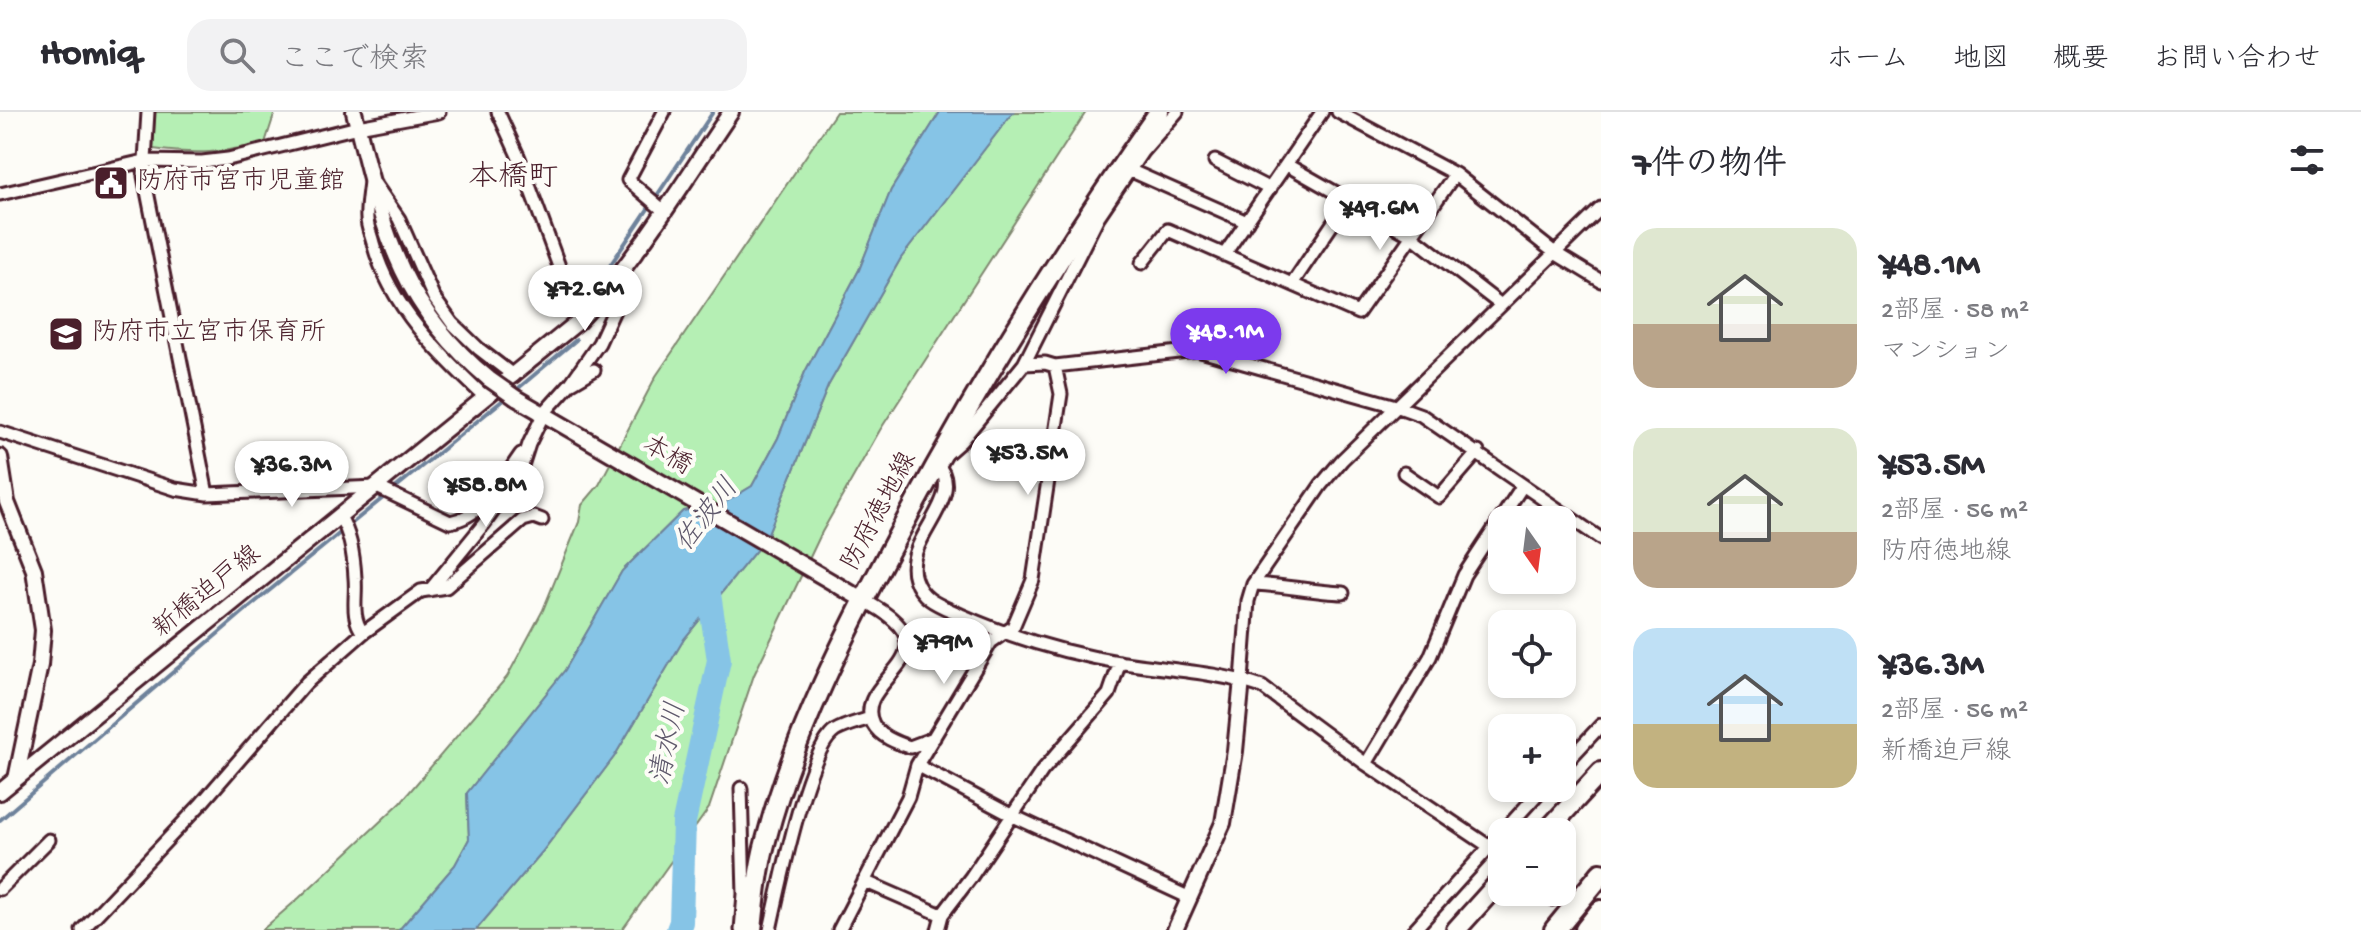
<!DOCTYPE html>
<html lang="ja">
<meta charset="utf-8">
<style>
body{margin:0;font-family:"Gochi Hand","Klee One",sans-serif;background:#f2f2f3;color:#2b2b33;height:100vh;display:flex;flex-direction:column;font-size:30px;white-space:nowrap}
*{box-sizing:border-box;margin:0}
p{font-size:26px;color:#7c7c81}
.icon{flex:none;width:44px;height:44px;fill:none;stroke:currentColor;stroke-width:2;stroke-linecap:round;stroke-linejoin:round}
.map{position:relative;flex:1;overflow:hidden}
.sheet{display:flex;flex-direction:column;background:#fff;width:760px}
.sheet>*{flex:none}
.needle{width:52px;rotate:166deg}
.buttons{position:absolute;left:1488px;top:394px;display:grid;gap:16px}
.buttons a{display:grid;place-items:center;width:88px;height:88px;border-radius:16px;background:#fff;box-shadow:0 4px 12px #0003;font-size:40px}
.price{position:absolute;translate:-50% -68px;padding:0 18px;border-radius:28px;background:#fff;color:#222;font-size:26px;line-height:52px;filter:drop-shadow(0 2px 4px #0008)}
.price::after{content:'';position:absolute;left:50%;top:48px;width:24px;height:18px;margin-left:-12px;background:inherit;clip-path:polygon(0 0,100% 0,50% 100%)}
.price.on{background:#7c3aed;color:#fff}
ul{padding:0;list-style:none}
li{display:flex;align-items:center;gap:24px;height:200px;padding:0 32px}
li span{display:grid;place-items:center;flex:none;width:224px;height:160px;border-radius:24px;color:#555}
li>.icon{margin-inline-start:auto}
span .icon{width:96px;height:96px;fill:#fffc;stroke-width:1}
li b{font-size:34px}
h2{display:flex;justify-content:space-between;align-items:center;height:96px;padding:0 32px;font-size:34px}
header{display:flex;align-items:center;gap:48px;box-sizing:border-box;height:112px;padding:0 40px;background:#fff;border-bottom:2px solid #e1e1e2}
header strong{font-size:38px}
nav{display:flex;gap:44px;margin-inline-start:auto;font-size:28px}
.search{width:560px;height:72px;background:#f2f2f3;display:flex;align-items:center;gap:20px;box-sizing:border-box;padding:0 28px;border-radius:24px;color:#7c7c81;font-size:30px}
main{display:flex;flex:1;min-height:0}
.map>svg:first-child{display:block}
.green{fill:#b5efb4;stroke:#808770;stroke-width:2}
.water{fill:#86c4e6;stroke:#6e829b;stroke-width:2}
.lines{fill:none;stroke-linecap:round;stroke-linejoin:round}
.stream{stroke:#6e829b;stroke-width:4}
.river{stroke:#86c4e6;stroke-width:24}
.minor-tunnel{stroke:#d9d0ce;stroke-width:11;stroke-dasharray:11 5.5;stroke-linecap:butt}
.minor-casing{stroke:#4a1f2b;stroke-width:17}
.tertiary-casing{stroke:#4a1f2b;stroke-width:20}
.primary-casing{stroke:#4a1f2b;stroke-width:24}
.trunk-casing{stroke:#4a1f2b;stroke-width:24}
.motorway-casing{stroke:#4a1f2b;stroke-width:26}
.minor{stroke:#fdfcf7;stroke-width:11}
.tertiary{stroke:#fdfcf7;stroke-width:14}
.primary{stroke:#fdfcf7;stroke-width:18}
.trunk{stroke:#fdfcf7;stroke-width:18}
.motorway{stroke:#fdfcf7;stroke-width:20}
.tertiary-bridge-casing{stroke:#4a1f2b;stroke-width:20;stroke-linecap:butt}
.tertiary-bridge{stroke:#fdfcf7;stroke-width:14}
.labels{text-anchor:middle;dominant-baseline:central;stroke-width:8;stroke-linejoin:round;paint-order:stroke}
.poi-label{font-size:26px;fill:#4a1f2b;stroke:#fdfcf7;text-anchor:start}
.street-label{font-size:26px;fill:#4a1f2b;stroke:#fdfcf7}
.water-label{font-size:28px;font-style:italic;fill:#5f596c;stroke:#fdfcf7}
.quarter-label{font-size:30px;fill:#4a1f2b;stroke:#fdfcf7}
</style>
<header>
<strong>Homiq</strong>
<div class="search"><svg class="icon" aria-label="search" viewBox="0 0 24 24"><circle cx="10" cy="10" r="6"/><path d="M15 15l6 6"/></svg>ここで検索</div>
<nav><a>ホーム</a><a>地図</a><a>概要</a><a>お問い合わせ</a></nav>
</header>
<main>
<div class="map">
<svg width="1601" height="818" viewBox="0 0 1601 818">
<rect width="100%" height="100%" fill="#fdfcf7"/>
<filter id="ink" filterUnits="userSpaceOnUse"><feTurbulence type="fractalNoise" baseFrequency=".0125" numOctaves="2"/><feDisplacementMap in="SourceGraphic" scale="16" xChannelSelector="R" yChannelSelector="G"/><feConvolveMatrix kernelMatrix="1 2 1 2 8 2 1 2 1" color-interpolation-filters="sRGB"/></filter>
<g filter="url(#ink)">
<path class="green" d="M 155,0 L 275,0 L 265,31 C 220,41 199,43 153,37 Z
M 836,0 L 940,0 L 891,78 L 859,158 L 805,260 L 778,326 L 752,374 L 722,392 L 683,399 L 622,459 L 565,558 L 467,681 L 469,727 L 455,753 L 399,818 L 262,818 L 299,786 L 401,690 L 507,565 L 543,498 L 579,410 L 582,393 L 599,373 L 656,264 Z
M 1013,0 L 1086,0 L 880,318 L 822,420 L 754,563 L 709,696 L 622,818 L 476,818 L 542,740 L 614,645 L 684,527 L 766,426 L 828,274 L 901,146 Z"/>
<path class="water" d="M 940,0 L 1013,0 L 901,146 L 828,274 L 766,426 L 684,527 L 614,645 L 542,740 L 476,818 L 399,818 L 455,753 L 469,727 L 467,681 L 565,558 L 622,459 L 683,399 L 722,392 L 752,374 L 778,326 L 805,260 L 859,158 L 891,78 Z"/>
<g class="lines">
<path class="stream" d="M 607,158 L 713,0
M 515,279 L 576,228
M 0,708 L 248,496 L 508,284"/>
<path class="river" d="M 678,818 L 681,810 L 684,710 L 719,548 L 706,462"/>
<path class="minor-tunnel" d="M 1490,735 L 1502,745"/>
<defs>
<path id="minor" d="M 148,0 L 144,64 L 207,382
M 1177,0 L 1142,40 L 1098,105 L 1024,252 L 961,329 L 936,351 C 970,385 901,427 915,467 C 922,489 942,494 961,503 C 1013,526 1068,542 1124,551 C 1170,558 1218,560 1262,575 L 1366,652 L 1490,735
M 1338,0 L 1455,62 L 1555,141 L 1601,169
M 1215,49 L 1270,77
M 1287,53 L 1412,124 L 1501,193
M 1127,57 L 1247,110
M 370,69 C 369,81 366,95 367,107 C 367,114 371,123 373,131 C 390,195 439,242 486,286
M 375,72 L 399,107 L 434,186 L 452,211 L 479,237 L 514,264
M 0,82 L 144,49 L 202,50 L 228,47 L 358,15 L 439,0
M 664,99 L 628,68 L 664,0
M 1224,143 L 1322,0
M 1142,151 L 1168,118 L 1358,201 L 1455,62
M 1292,172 L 1348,89
M 1024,252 L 1045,251 L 1055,254 L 1197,238 L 1396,294 L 1421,303 L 1601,427
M 572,271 L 594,258
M 0,320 L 175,377 L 207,382 L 377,375 L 450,410 C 484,404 503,367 521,342
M 1404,361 L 1439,385 L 1478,340
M 340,405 C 351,422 354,446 355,466 C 357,486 350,504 363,521
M 1253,472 C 1284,473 1312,480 1343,481
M 430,478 L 483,413 L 519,363 L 529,332 L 544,301 L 571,271 L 599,231 L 617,192 L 614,172 L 589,173 L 564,168 L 519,46 L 498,0
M 863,488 C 968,542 849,567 873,612 C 880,625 897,631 910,635 L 934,626
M 1242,568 L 1248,489 L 1253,472 L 1321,373 L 1342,348 L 1601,96
M 1366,652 L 1430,545 L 1464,463 L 1523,373
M 917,653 L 1011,703 L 1190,786
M 1562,655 L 1601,613
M 1503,720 L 1543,676
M 864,769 L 942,803
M 0,777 L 49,728
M 1544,780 L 1552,787
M 82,818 L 200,693 L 306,571 L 363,521 L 421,479 L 446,475 L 523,408 L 534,405 L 542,408
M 741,818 L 744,782 L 741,676
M 770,818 C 778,782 807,637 835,619 C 845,613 859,610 870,606
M 839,818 L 908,685 L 917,653 L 991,530 L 1013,515 L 1033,468 L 1061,282 L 1055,254
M 938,818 L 942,803 L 971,765 L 1042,659 L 1109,582 L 1120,550
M 1414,818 L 1502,721"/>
<path id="tertiary" d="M 354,0 C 383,112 395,189 489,267
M 516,286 L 863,488
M 0,345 L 7,390 L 34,458 L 43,518 L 40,553 L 16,667
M 0,680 L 579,209 C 638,146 682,72 731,0
M 1175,818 L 1223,711 L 1235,639 L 1242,568"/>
<path id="primary" d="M 752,818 C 755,788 758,757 766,728 C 794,621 846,520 898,423 C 976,276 1063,136 1159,0"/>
<path id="trunk" d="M 1546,720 L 1601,660
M 1456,818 L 1502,767"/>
<path id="motorway" d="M 1555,818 L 1601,762
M 1586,818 L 1601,799"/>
</defs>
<use href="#minor" class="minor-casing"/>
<use href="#tertiary" class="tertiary-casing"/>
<use href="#primary" class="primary-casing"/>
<use href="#trunk" class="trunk-casing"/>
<use href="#motorway" class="motorway-casing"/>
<use href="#minor" class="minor"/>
<use href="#tertiary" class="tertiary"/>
<use href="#primary" class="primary"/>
<use href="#trunk" class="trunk"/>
<use href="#motorway" class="motorway"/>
<defs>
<path id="tertiary-bridge" d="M 489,267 L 516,286"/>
</defs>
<use href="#tertiary-bridge" class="tertiary-bridge-casing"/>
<use href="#tertiary-bridge" class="tertiary-bridge"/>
</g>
</g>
<defs>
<symbol id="civic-square" viewBox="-11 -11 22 22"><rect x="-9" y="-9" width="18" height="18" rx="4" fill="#4a1f2b" stroke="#fdfcf7"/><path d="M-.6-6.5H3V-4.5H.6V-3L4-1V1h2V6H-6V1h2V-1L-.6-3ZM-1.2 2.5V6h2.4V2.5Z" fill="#fff"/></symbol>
<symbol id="school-square" viewBox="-11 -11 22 22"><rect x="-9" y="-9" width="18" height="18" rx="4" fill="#4a1f2b" stroke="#fdfcf7"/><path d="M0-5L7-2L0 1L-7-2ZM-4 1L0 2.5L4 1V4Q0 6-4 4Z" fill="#fff"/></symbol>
</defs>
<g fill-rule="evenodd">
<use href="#civic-square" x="91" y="51" width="40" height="40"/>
<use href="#school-square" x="46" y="202" width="40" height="40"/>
</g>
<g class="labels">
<g class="poi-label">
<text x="137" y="71">防府市宮市児童館</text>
<text x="92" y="222">防府市立宮市保育所</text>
</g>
<g class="street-label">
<text transform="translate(666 345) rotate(30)">本橋</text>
<text transform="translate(881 400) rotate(-62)">防府徳地線</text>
<text transform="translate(208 481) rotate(-39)">新橋迫戸線</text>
</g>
<g class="water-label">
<text transform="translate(708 404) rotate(-52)">佐波川</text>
<text transform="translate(670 632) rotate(-78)">清水川</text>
</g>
<g class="quarter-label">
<text x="513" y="67">本橋町</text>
</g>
</g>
</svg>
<div class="buttons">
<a><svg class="needle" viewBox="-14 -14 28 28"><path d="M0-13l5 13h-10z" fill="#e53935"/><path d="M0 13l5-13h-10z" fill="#7c7c81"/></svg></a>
<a><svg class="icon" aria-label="locate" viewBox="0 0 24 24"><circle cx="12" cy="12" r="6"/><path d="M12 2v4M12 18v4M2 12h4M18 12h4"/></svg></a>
<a>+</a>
<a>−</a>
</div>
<b class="price" style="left:1380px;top:140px">¥49.6M</b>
<b class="price" style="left:585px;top:221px">¥72.6M</b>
<b class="price on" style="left:1226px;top:264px">¥48.1M</b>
<b class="price" style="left:1028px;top:385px">¥53.5M</b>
<b class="price" style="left:292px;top:397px">¥36.3M</b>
<b class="price" style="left:486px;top:417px">¥58.8M</b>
<b class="price" style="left:944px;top:574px">¥79M</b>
</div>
<section class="sheet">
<h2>7件の物件<svg class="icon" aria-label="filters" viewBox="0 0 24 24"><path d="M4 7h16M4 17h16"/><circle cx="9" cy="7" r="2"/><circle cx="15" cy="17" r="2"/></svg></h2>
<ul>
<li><span style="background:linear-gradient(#dfe7d0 60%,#b9a48a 0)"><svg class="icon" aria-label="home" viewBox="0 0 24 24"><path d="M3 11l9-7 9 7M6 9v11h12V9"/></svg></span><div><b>¥48.1M</b><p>2部屋 · 58 m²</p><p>マンション</p></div></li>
<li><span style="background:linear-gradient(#dfe7d0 65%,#b9a48a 0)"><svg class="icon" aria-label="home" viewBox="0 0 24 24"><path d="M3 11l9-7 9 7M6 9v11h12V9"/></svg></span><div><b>¥53.5M</b><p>2部屋 · 56 m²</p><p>防府徳地線</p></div></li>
<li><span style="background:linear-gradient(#bfe0f5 60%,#c2b280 0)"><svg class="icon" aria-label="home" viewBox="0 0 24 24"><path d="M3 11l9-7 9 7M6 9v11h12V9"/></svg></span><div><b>¥36.3M</b><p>2部屋 · 56 m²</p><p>新橋迫戸線</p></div></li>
</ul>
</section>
</main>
